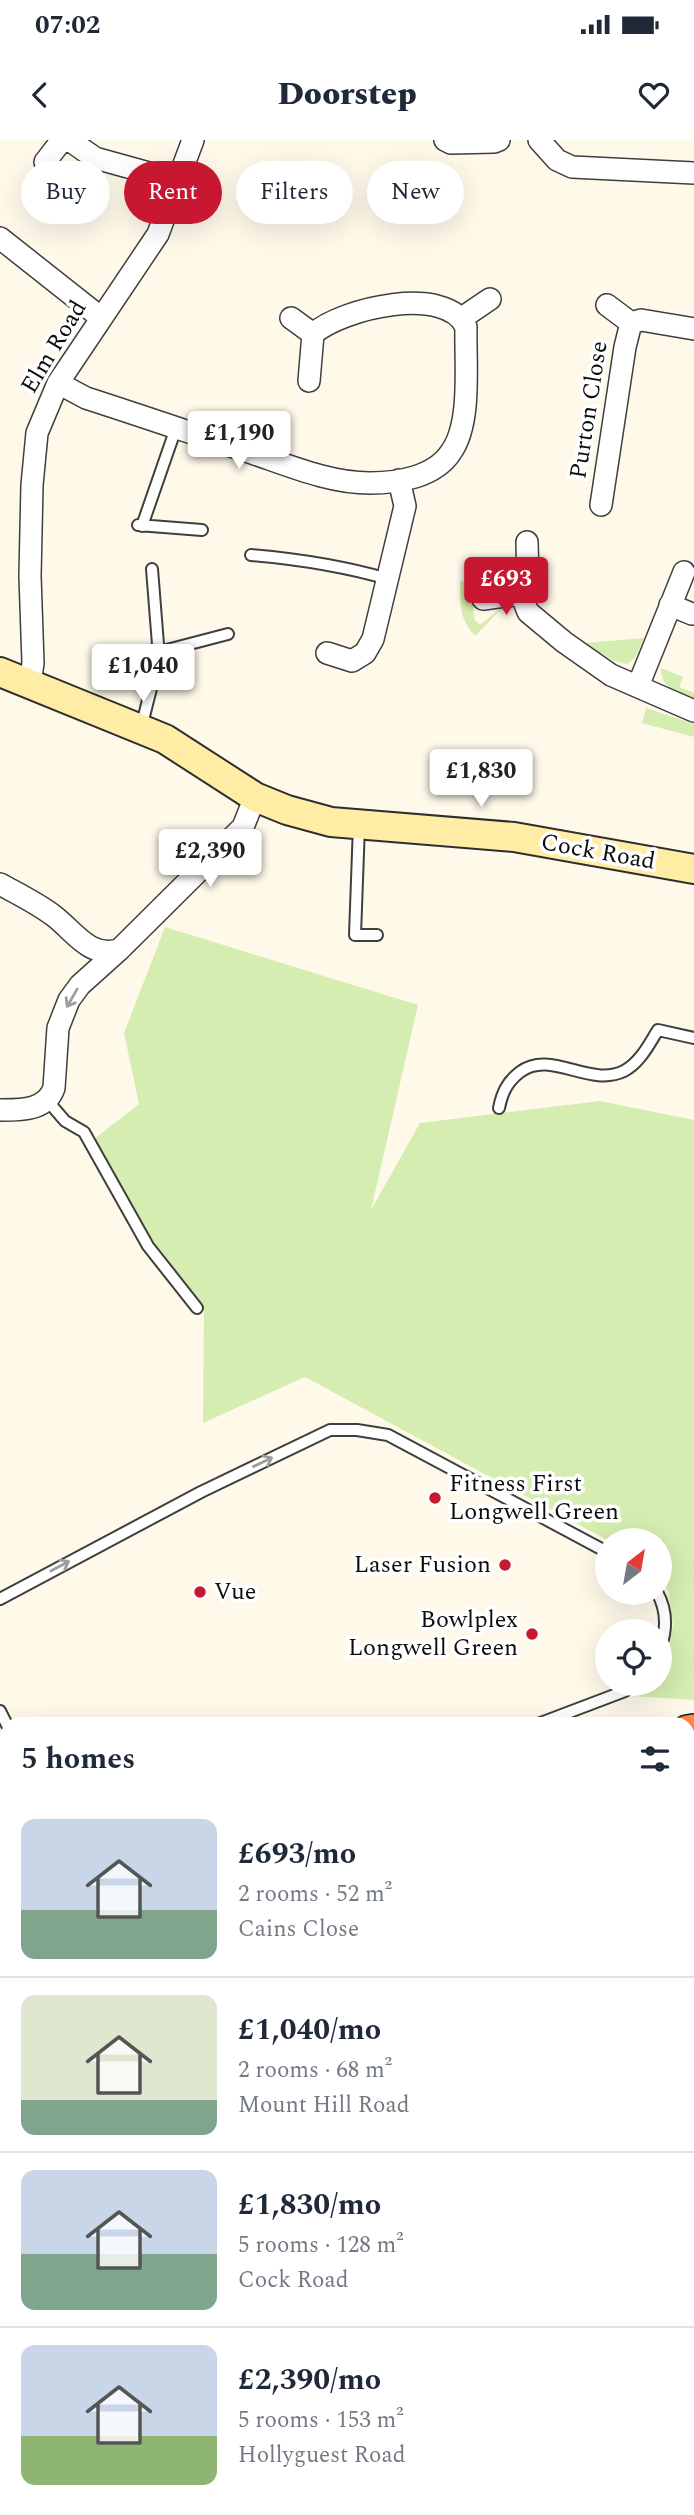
<!DOCTYPE html>
<meta charset="utf-8">
<style>
body{margin:0;font-family:Spectral,serif;background:#f2f2f3;color:#1f2937;height:100vh;display:flex;flex-direction:column;font-size:26px;white-space:nowrap}
*{box-sizing:border-box;margin:0}
p{font-size:23px;color:#747a83}
.icon{flex:none;width:38px;height:38px;fill:none;stroke:currentColor;stroke-width:2;stroke-linecap:round;stroke-linejoin:round}
.map{position:relative;flex:1;overflow:hidden}
.drawer{position:absolute;left:0px;top:1577px;width:695px;height:800px;display:flex;flex-direction:column;background:#fff;border-radius:21px 21px 0 0;box-shadow:0 7px 28px #0002}
.drawer>*{flex:none}
.top-card{position:absolute;left:21px;top:21px;width:653px;height:63px;display:flex;gap:14px}
.needle{width:46px;rotate:31deg}
.buttons{position:absolute;left:595px;top:1388px;display:grid;gap:14px}
.buttons a{display:grid;place-items:center;width:77px;height:77px;border-radius:50%;background:#fff;box-shadow:0 7px 28px #0002;font-size:35px}
.price{position:absolute;translate:-50% -60px;padding:0 16px;border-radius:7px;background:#fff;color:#222;font-size:23px;line-height:46px;filter:drop-shadow(0 2px 4px #0008)}
.price::after{content:'';position:absolute;left:50%;top:42px;width:21px;height:16px;margin-left:-10px;background:inherit;clip-path:polygon(0 0,100% 0,50% 100%)}
.price.selected{background:#c81730;color:#fff}
ul{padding:0;list-style:none}
li{display:flex;align-items:center;gap:21px;height:175px;padding:0 21px}
li+li{border-top:2px solid #e0e1e3}
li span{display:grid;place-items:center;flex:none;width:196px;height:140px;border-radius:14px;color:#555}
li>.icon{margin-inline-start:auto}
span .icon{width:84px;height:84px;fill:#fffc;stroke-width:1}
li b{font-size:30px}
h2{display:flex;justify-content:space-between;align-items:center;height:84px;padding:0 21px;font-size:30px}
.chip{padding:0 24px;border-radius:32px;background:#fff;box-shadow:0 7px 28px #0002;font-size:24px;line-height:63px}
.chip.selected{background:#c81730;color:#fff}
.status{display:flex;justify-content:space-between;align-items:center;height:49px;padding:0 35px;background:#fff;direction:ltr}
.status svg{height:19px;fill:currentColor}
header{display:flex;justify-content:space-between;align-items:center;height:91px;padding:0 21px;background:#fff;font-size:32px;font-weight:800}
.map>svg:first-child{display:block}
.green{fill:#d5edb0}
.lines{fill:none;stroke-linecap:round;stroke-linejoin:round}
.lane-casing{stroke:#3f3f3f;stroke-width:14}
.street-casing{stroke:#3f3f3f;stroke-width:24}
.secondary-casing{stroke:#2e2e2e;stroke-width:32}
.primary-casing{stroke:#1d1d1d;stroke-width:35}
.highway-casing{stroke:#1d1d1d;stroke-width:40}
.lane{stroke:#fff;stroke-width:10}
.street{stroke:#fff;stroke-width:21}
.secondary{stroke:#ffeda5;stroke-width:28}
.primary{stroke:#ffc85a;stroke-width:32}
.highway{stroke:#ff8b48;stroke-width:37}
.oneway{stroke:#9e9e9e}
.poi-dot{fill:#c81730;stroke:#fff;stroke-width:2.5}
.labels{text-anchor:middle;dominant-baseline:central;stroke-width:7;stroke-linejoin:round;paint-order:stroke}
.street-label{font-size:24px;fill:#0c0c0c;stroke:#fff}
.poi-label{font-size:24px;fill:#0c0c0c;stroke:#fff;text-anchor:start}
</style>
<div class="status"><b>07:02</b><svg viewBox="0 0 49 12"><path d="M0 12V9h3v3zM5 12V6h3v6zM10 12V3h3v9zM15 12V0h3v12zM26 1h20v11H26zM47 4h2v5h-2z"/></svg></div>
<header><svg class="icon" aria-label="back" viewBox="0 0 24 24"><path d="M15 5l-7 7 7 7"/></svg>Doorstep<svg class="icon" aria-label="heart" viewBox="0 0 24 24"><path d="M12 20l-8-8c-3-5 5-10 8-4 3-6 11-1 8 4z"/></svg></header>
<div class="map">
<svg width="694" height="2375" viewBox="0 0 694 2375">
<rect width="100%" height="100%" fill="#fff9ea"/>
<path class="green" d="M 522,428 L 510,443 L 472,455 L 474,479 L 480,485 L 506,464 L 475,496 C 459,479 460,463 460,441 L 498,437 L 502,429 Z
M 644,498 L 635,518 L 627,524 L 614,521 L 585,503 Z
M 661,528 L 683,537 L 679,547 L 694,553 L 694,559 C 677,553 661,549 661,528 Z
M 646,568 L 694,584 L 694,597 L 642,583 Z
M 165,787 L 418,865 L 371,1070 L 420,983 L 600,961 L 694,980 L 694,1560 L 632,1556 L 646,1544 L 660,1544 L 660,1531 L 666,1524 L 673,1484 L 668,1451 L 660,1438 L 660,1400 L 607,1400 L 305,1237 L 203,1283 L 204,1170 L 197,1168 L 177,1146 L 89,1003 L 139,964 L 124,893 Z
M 694,2062 L 694,2180 L 688,2170 L 688,2086 Z
M 0,2151 L 7,2184 L 7,2225 L 0,2210 Z
M 688,2203 L 694,2209 L 694,2268 L 688,2256 Z"/>
<g class="lines">
<defs>
<path id="lane" d="M 138,385 L 202,390
M 142,386 L 176,288
M 251,415 C 298,419 343,426 388,439
M 159,512 L 228,494
M 141,588 L 159,517 L 152,429
M 359,685 L 355,795 L 377,795
M 47,960 L 65,981 L 84,992 L 148,1106 L 197,1168
M 499,968 C 502,953 507,942 520,932 C 551,909 589,948 624,931 C 640,923 649,904 658,890 L 694,898
M 657,1452 C 667,1470 667,1490 660,1509
M 0,1459 L 201,1352 L 330,1290 L 357,1290 L 388,1295 L 607,1412
M 0,1571 L 7,1585
M 538,1584 L 625,1551 L 634,1544
M 0,1663 L 7,1659
M 0,1691 L 7,1688
M 0,1722 L 7,1718
M 0,1778 L 7,1774
M 688,2024 L 694,2022
M 152,2370 L 155,2375
M 584,2375 L 599,2370"/>
<path id="street" d="M 69,0 L 95,18 L 178,41
M 445,0 L 451,3 L 494,2 L 499,0
M 539,0 L 557,20 L 572,27 L 694,33
M 45,22 L 62,0
M 0,98 L 100,177
M 607,165 L 631,183
M 291,178 L 313,194
M 462,178 L 490,159
M 58,243 L 86,258 C 142,276 197,295 252,313 C 290,326 330,343 370,343 C 398,343 435,337 451,312 C 472,283 465,223 466,187 C 447,144 342,168 313,194 L 309,241
M 601,365 L 625,207 L 631,183 L 641,180 L 694,189
M 527,402 L 528,441 L 521,454 L 528,472 L 564,502 L 611,535 L 694,571
M 483,459 L 521,454
M 670,465 L 692,474
M 327,513 L 352,521 L 365,513 L 373,499 L 405,366 L 399,340
M 30,544 L 33,523 L 30,436 L 32,345 L 37,293 L 58,243 L 158,94 L 193,0
M 638,546 L 684,432
M 0,744 C 18,754 37,763 54,776 C 75,792 89,818 119,810
M 0,970 C 20,970 46,971 54,948 L 58,888 L 69,860 L 80,845 L 119,810 L 243,687 L 255,657
M 688,1793 L 694,1790
M 688,2183 L 694,2192"/>
<path id="secondary" d="M 0,532 L 165,599 L 255,657 L 287,670 L 331,682 L 514,697 L 694,729
M 668,2375 L 683,2370"/>
<path id="primary" d="M 0,2254 L 7,2270
M 45,2370 L 47,2375
M 76,2370 L 77,2375"/>
<path id="highway" d="M 688,1594 L 694,1593
M 688,1626 L 694,1624
M 0,1871 L 7,1869
M 0,1974 L 7,1997
M 0,2033 L 7,2012"/>
</defs>
<use href="#lane" class="lane-casing"/>
<use href="#street" class="street-casing"/>
<use href="#secondary" class="secondary-casing"/>
<use href="#primary" class="primary-casing"/>
<use href="#highway" class="highway-casing"/>
<use href="#lane" class="lane"/>
<use href="#street" class="street"/>
<use href="#secondary" class="secondary"/>
<use href="#primary" class="primary"/>
<use href="#highway" class="highway"/>
</g>
<defs><path id="oneway-shaft" d="M-6 0H5M1.5-3L5.5 0L1.5 3" fill="none" stroke-width="1.6" stroke-linecap="round" stroke-linejoin="round" transform="scale(1.75)"/></defs>
<g class="oneway">
<use href="#oneway-shaft" transform="translate(72 858) rotate(120)"/>
<use href="#oneway-shaft" transform="translate(263 1322) rotate(-26)"/>
<use href="#oneway-shaft" transform="translate(60 1426) rotate(-28)"/>
</g>
<g class="poi-dot">
<circle cx="435" cy="1358" r="7"/>
<circle cx="505" cy="1425" r="7"/>
<circle cx="200" cy="1452" r="7"/>
<circle cx="532" cy="1494" r="7"/>
</g>
<g class="labels">
<g class="street-label">
<text transform="translate(54 207) rotate(-59)">Elm Road</text>
<text transform="translate(589 270) rotate(-81)">Purton Close</text>
<text transform="translate(598 712) rotate(10)">Cock Road</text>
</g>
<g class="poi-label">
<text x="449" y="1344">Fitness First<tspan x="449" dy="28">Longwell Green</tspan></text>
<text x="491" y="1425" text-anchor="end">Laser Fusion</text>
<text x="214" y="1452">Vue</text>
<text x="518" y="1480" text-anchor="end">Bowlplex<tspan x="518" dy="28">Longwell Green</tspan></text>
</g>
</g>
</svg>
<div class="buttons">
<a><svg class="needle" viewBox="-14 -14 28 28"><path d="M0-13l5 13h-10z" fill="#e53935"/><path d="M0 13l5-13h-10z" fill="#747a83"/></svg></a>
<a><svg class="icon" aria-label="locate" viewBox="0 0 24 24"><circle cx="12" cy="12" r="6"/><path d="M12 2v4M12 18v4M2 12h4M18 12h4"/></svg></a>
</div>
<b class="price" style="left:239px;top:331px">£1,190</b>
<b class="price selected" style="left:506px;top:477px">£693</b>
<b class="price" style="left:143px;top:564px">£1,040</b>
<b class="price" style="left:481px;top:669px">£1,830</b>
<b class="price" style="left:210px;top:749px">£2,390</b>
<div class="top-card">
<a class="chip">Buy</a>
<a class="chip selected">Rent</a>
<a class="chip">Filters</a>
<a class="chip">New</a>
</div>
<section class="drawer">
<h2>5 homes<svg class="icon" aria-label="filters" viewBox="0 0 24 24"><path d="M4 7h16M4 17h16"/><circle cx="9" cy="7" r="2"/><circle cx="15" cy="17" r="2"/></svg></h2>
<ul>
<li><span style="background:linear-gradient(#c9d6e8 65%,#7fa58c 0)"><svg class="icon" aria-label="home" viewBox="0 0 24 24"><path d="M3 11l9-7 9 7M6 9v11h12V9"/></svg></span><div><b>£693/mo</b><p>2 rooms · 52 m²</p><p>Cains Close</p></div></li>
<li><span style="background:linear-gradient(#dfe7d0 75%,#7fa58c 0)"><svg class="icon" aria-label="home" viewBox="0 0 24 24"><path d="M3 11l9-7 9 7M6 9v11h12V9"/></svg></span><div><b>£1,040/mo</b><p>2 rooms · 68 m²</p><p>Mount Hill Road</p></div></li>
<li><span style="background:linear-gradient(#c9d6e8 60%,#7fa58c 0)"><svg class="icon" aria-label="home" viewBox="0 0 24 24"><path d="M3 11l9-7 9 7M6 9v11h12V9"/></svg></span><div><b>£1,830/mo</b><p>5 rooms · 128 m²</p><p>Cock Road</p></div></li>
<li><span style="background:linear-gradient(#c9d6e8 65%,#8fb573 0)"><svg class="icon" aria-label="home" viewBox="0 0 24 24"><path d="M3 11l9-7 9 7M6 9v11h12V9"/></svg></span><div><b>£2,390/mo</b><p>5 rooms · 153 m²</p><p>Hollyguest Road</p></div></li>
</ul>
</section>
</div>
